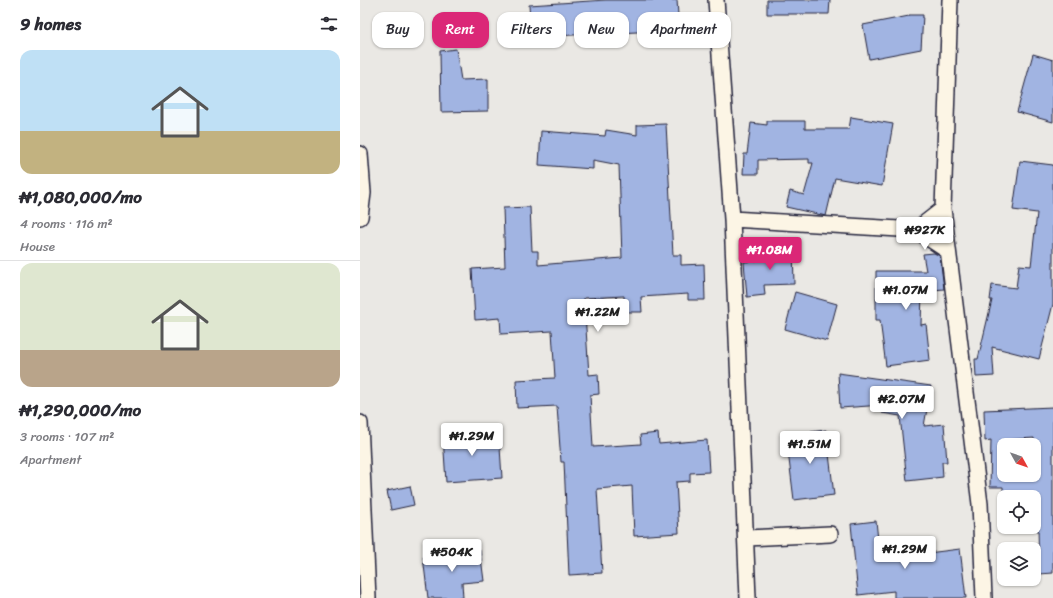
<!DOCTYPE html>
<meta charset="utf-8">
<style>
body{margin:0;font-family:Sriracha,sans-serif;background:#f2f2f3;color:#2b2b33;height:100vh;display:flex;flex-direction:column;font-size:15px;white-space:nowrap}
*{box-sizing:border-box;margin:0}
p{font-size:13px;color:#7c7c81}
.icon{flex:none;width:22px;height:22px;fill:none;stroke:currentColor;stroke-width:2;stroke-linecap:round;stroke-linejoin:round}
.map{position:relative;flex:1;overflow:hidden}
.drawer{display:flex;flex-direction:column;background:#fff;width:360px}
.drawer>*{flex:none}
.top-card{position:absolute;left:12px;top:12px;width:380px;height:36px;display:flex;gap:8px}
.needle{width:26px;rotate:130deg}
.controls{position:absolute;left:637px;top:438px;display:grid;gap:8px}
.controls a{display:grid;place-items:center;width:44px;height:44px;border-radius:8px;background:#fff;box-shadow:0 1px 3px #0004;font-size:20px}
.price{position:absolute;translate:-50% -34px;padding:0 9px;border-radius:4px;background:#fff;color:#222;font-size:13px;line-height:26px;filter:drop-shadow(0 1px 2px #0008)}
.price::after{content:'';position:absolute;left:50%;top:24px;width:12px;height:9px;margin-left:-6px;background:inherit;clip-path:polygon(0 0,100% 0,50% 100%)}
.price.active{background:#db2777;color:#fff}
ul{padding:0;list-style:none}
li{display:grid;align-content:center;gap:8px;height:212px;padding:0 20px}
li+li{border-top:1px solid #e1e1e2}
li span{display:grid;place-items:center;height:124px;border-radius:12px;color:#555}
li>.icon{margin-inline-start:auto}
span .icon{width:72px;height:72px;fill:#fffc;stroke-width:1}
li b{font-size:17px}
h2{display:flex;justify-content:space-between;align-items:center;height:48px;padding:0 20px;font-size:17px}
.tag{padding:0 14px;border-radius:12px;background:#fff;box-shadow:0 1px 3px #0004;font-size:14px;line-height:36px}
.tag.active{background:#db2777;color:#fff}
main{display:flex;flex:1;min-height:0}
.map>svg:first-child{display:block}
.building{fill:#a1b4e2;stroke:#22223b;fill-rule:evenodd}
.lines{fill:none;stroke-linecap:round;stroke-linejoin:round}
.minor-casing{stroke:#22223b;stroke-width:18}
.minor{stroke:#fcf5e5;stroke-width:15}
</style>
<main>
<section class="drawer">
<h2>9 homes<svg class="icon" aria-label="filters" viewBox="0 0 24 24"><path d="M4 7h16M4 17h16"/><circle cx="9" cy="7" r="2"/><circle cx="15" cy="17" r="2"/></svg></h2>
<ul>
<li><span style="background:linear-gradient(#bfe0f5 65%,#c2b280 0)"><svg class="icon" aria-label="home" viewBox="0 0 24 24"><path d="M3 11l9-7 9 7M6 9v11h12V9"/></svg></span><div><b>₦1,080,000/mo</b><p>4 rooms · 116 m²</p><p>House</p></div></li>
<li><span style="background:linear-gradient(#dfe7d0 70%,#b9a48a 0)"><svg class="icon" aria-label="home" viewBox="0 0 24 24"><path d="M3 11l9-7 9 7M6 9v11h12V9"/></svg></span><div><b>₦1,290,000/mo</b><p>3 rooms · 107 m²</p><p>Apartment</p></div></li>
</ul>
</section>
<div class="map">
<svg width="693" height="598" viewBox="0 0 693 598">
<rect width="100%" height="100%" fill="#eae8e4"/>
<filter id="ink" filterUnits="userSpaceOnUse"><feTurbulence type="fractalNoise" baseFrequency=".025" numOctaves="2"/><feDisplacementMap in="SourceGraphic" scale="8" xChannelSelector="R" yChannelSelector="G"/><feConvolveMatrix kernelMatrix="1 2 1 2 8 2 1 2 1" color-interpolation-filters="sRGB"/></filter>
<g filter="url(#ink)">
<path class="building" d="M 246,0 L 317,0 L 319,30 L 171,37 L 169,5 Z
M 407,0 L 470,0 L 469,14 L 407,14 Z
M 549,15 L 563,15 L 561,49 L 509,59 L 503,25 L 549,16 Z
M 96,49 L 101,80 L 128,79 L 128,111 L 81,112 L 80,51 Z
M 673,54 L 693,60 L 693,122 L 657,112 Z
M 491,117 L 533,124 L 522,186 L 475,178 L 466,216 L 426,207 L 430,191 L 444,195 L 453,163 L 449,163 L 449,159 L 398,160 L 398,174 L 383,174 L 384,154 L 387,154 L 391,123 L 407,125 L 407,121 L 445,121 L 445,129 L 489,129 Z
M 306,124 L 313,255 L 321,255 L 321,265 L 344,264 L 345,300 L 328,300 L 328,294 L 281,297 L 282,312 L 264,312 L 264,296 L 224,298 L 229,375 L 238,374 L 239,394 L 230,395 L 233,447 L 281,444 L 280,435 L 298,433 L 299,444 L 347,440 L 349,472 L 330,473 L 330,481 L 316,482 L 319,533 L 274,536 L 272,486 L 237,489 L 242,573 L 209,575 L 204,462 L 201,462 L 197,406 L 157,408 L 156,380 L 195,378 L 192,331 L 141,334 L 140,318 L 115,320 L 112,269 L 145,267 L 143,208 L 170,207 L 172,251 L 178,251 L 178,265 L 262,258 L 259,165 L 233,160 L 233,169 L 179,165 L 181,131 L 245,136 L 246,130 L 277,135 L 277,125 Z
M 660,161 L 693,165 L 693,304 L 679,359 L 632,347 L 634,376 L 616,377 L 615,359 L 618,359 L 632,300 L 630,300 L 632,285 L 656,288 L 659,265 L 671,266 L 677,213 L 653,210 Z
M 433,247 L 434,284 L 404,285 L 405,295 L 387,297 L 384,262 L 411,259 L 411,248 Z
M 574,253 L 580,256 L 584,289 L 562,291 L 561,325 L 566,324 L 570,360 L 526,366 L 520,320 L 516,320 L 516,271 L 566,271 L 563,254 Z
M 435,292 L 477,304 L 467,341 L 425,329 Z
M 478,373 L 571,386 L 564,426 L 584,424 L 587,462 L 582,462 L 583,477 L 547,481 L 540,416 L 522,413 L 523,405 L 480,408 Z
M 693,407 L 693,573 L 679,574 L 678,527 L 674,527 L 674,497 L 643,497 L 643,487 L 630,487 L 631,440 L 625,441 L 624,410 ZM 674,438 L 674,475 L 644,475 L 644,440 Z
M 466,430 L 474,495 L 434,500 L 426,435 Z
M 139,432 L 142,478 L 86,482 L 83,436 Z
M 50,486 L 54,505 L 31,510 L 27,491 Z
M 516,521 L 520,559 L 600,549 L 606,598 L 534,598 L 534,591 L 498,595 L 491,524 Z
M 120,550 L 124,581 L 102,583 L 103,598 L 68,598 L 63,557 Z"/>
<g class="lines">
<defs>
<path id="minor" d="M 356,0 L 372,219 L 388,598
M 590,0 L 583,209 L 620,504 L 624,598
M 0,154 L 3,193 L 0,217
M 372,219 L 556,230 L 588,251
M 556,230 L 583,209
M 0,423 L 8,598
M 386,538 L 470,534"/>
</defs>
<use href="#minor" class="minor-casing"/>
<use href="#minor" class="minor"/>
</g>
</g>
</svg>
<div class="controls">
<a><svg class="needle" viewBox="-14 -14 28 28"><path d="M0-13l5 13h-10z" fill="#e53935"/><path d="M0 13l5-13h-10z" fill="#7c7c81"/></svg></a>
<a><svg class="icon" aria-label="locate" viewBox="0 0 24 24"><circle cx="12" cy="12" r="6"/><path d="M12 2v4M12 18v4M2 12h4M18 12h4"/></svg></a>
<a><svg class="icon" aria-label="layers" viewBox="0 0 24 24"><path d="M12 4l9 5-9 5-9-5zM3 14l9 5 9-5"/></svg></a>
</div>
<b class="price" style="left:565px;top:251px">₦927K</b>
<b class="price active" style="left:410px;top:271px">₦1.08M</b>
<b class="price" style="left:546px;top:311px">₦1.07M</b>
<b class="price" style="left:238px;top:333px">₦1.22M</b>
<b class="price" style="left:542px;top:420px">₦2.07M</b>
<b class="price" style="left:112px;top:457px">₦1.29M</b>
<b class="price" style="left:450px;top:465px">₦1.51M</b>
<b class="price" style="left:545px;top:570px">₦1.29M</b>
<b class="price" style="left:92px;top:573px">₦504K</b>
<div class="top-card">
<a class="tag">Buy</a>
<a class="tag active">Rent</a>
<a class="tag">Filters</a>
<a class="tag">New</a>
<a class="tag">Apartment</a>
</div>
</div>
</main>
